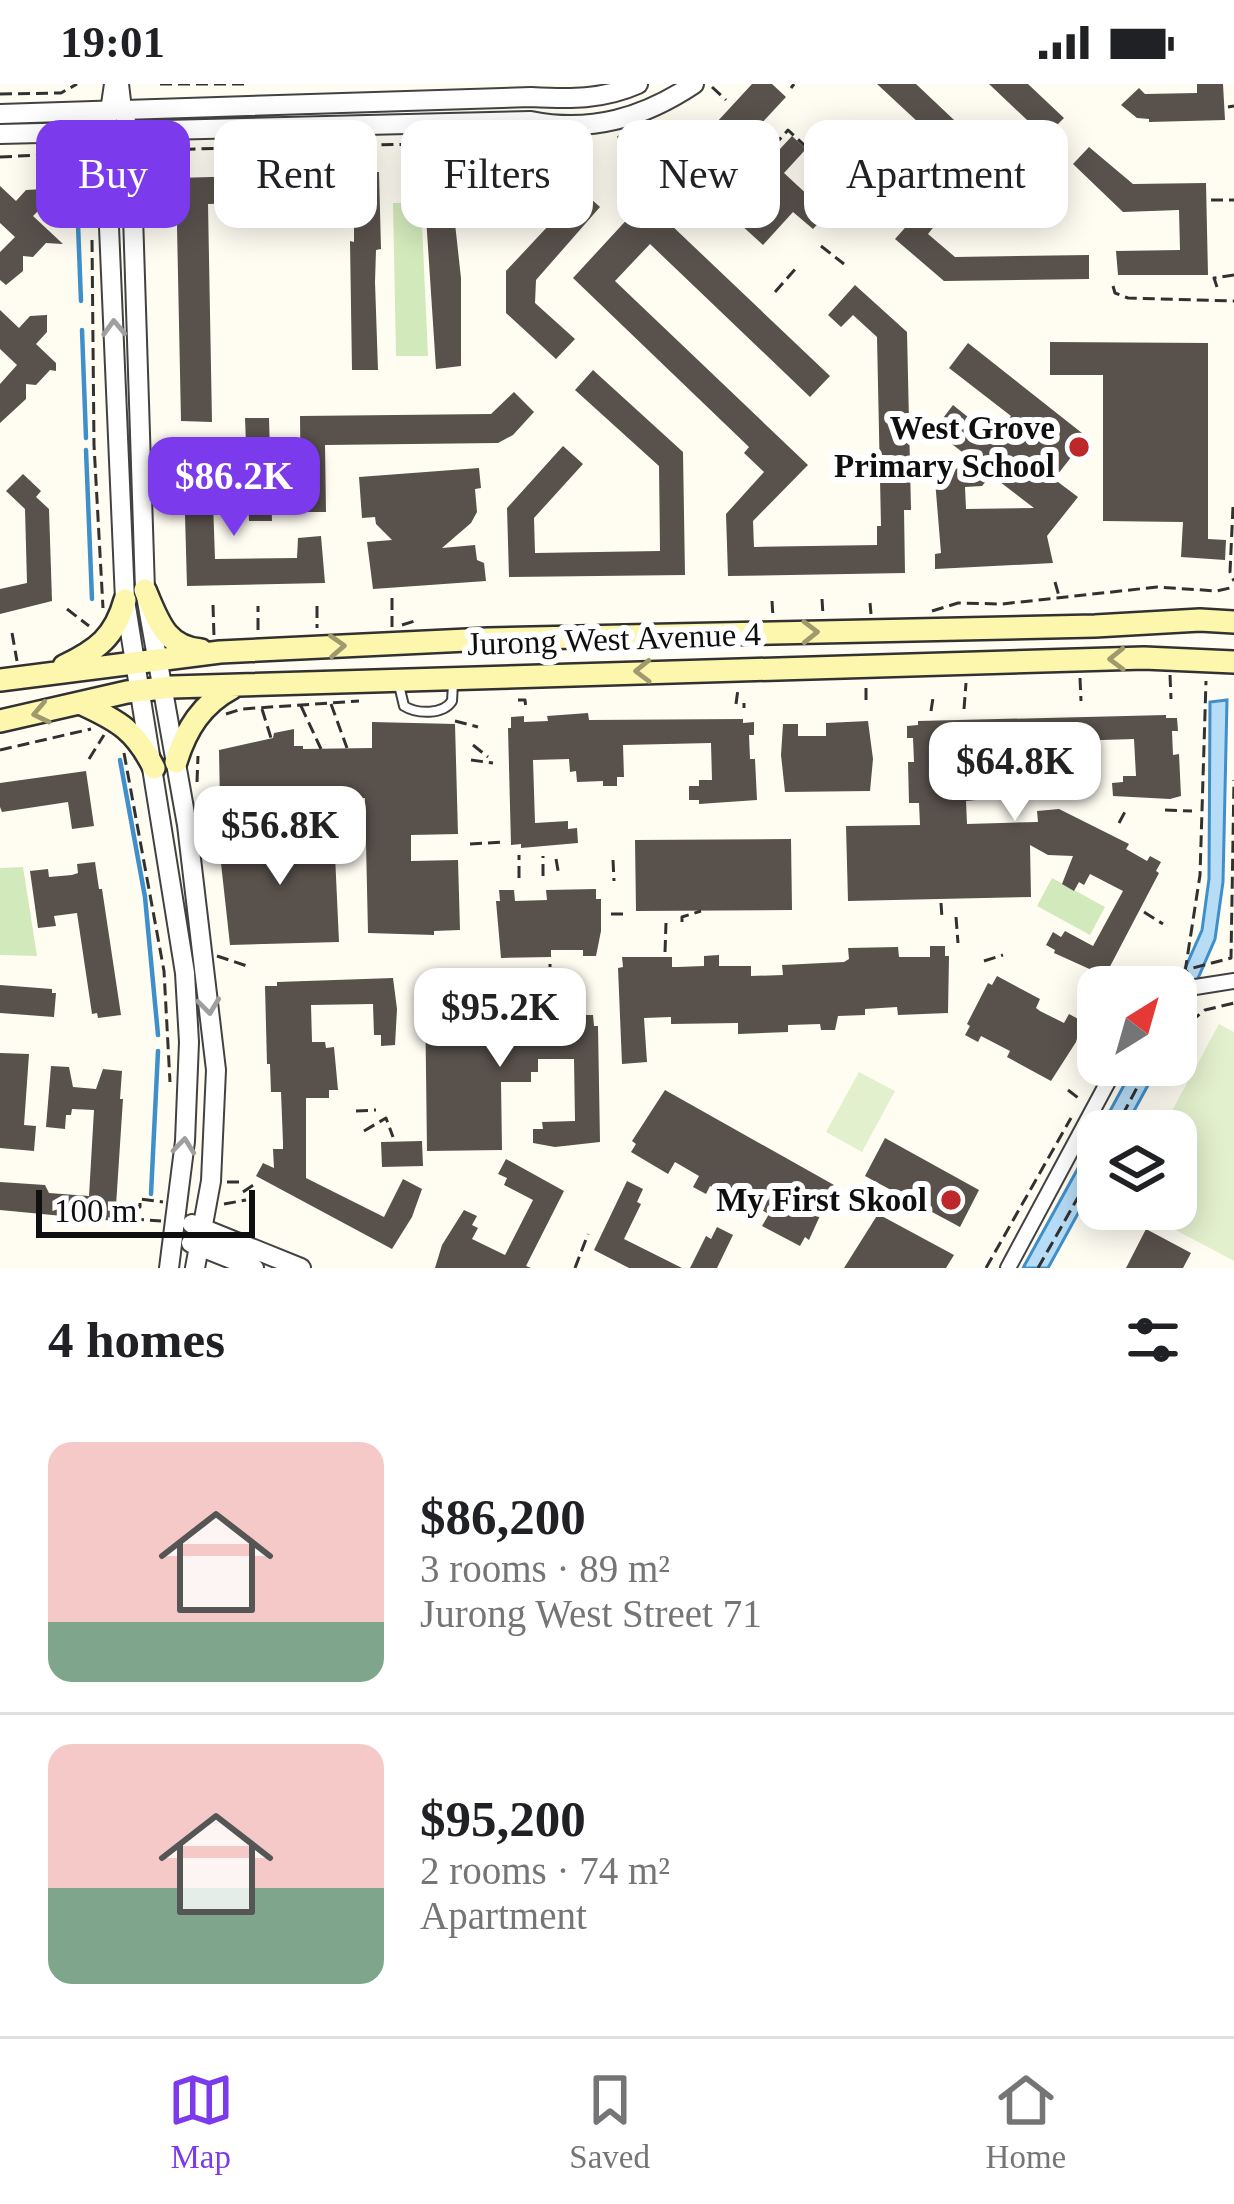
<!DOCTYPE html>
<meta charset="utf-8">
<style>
body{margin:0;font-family:Georgia,serif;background:#f6f6f6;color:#202124;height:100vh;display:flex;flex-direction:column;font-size:45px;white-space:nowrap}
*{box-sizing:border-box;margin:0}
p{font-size:39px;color:#757577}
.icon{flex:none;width:66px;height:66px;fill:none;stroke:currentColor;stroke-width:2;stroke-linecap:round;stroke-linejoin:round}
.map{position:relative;height:1184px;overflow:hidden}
.drawer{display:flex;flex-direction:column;background:#fff;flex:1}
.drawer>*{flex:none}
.hud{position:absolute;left:36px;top:36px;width:1164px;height:108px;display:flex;gap:24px}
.needle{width:78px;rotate:37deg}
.buttons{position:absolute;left:1077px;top:882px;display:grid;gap:24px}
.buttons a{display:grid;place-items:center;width:120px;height:120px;border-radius:24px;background:#fff;box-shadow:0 6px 30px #0003;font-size:60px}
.scale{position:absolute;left:36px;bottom:30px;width:219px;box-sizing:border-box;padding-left:12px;border:6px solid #0f0f0f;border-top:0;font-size:33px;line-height:42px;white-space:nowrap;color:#0f0f0f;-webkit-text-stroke:9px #fff;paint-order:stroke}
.price{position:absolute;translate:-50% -102px;padding:0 27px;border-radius:24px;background:#fff;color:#222;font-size:39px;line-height:78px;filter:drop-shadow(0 3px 6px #0008)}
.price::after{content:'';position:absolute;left:50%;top:72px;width:36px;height:27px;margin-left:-18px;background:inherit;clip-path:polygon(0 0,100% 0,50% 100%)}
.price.selected{background:#7c3aed;color:#fff}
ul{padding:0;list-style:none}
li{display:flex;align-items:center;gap:36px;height:300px;padding:0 48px}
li+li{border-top:3px solid #e0e0e0}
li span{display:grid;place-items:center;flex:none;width:336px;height:240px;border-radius:24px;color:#555}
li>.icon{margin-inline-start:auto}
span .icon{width:144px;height:144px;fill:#fffc;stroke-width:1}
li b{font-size:51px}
h2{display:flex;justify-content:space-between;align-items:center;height:144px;padding:0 48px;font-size:51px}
.tag{padding:0 42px;border-radius:24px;background:#fff;box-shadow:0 6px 30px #0003;font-size:42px;line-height:108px}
.tag.selected{background:#7c3aed;color:#fff}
.status{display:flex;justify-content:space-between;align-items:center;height:84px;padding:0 60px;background:#fff;direction:ltr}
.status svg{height:33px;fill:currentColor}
.tab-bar{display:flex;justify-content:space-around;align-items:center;height:168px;border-top:3px solid #e0e0e0;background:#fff;font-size:33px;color:#757577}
.tab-bar a{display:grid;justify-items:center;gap:6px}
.tab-bar .selected{color:#7c3aed}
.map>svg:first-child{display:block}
.green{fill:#d2e9bb}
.pitch{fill:#e3f0cd}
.water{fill:#b7dcf5;stroke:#3f8fcb;stroke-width:3}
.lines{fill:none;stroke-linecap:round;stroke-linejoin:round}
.stream{stroke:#3f8fcb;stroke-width:4.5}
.building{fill:#58514c;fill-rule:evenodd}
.service-casing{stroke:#424242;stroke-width:12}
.minor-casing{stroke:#424242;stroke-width:18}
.tertiary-casing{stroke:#424242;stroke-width:22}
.secondary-casing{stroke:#313131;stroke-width:26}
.path{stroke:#313131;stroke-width:3;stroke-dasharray:12 6;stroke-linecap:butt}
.service{stroke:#fff;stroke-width:8}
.minor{stroke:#fff;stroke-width:14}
.tertiary{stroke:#fff;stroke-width:18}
.secondary{stroke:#fdf7ae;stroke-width:21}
.oneway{stroke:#9f9f9f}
.oneway2{stroke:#9e9a6e}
.poi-dot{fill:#bd292b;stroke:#fff;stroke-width:4.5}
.labels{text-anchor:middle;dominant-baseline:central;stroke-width:12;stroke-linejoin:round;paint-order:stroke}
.poi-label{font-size:33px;font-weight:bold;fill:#0f0f0f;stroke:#fff;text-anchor:end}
.street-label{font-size:33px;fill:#0f0f0f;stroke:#fff}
</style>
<div class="status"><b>19:01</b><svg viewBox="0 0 49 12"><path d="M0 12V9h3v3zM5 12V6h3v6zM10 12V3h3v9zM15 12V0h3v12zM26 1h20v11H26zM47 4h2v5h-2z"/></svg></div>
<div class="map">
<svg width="1234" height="1184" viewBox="0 0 1234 1184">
<rect width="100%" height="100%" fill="#fffdf2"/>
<path class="green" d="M 393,119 L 421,119 L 428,272 L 396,272 Z
M 23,783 L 37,872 L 0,871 L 0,784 Z
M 1052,794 L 1105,823 L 1090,851 L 1037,822 Z"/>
<path class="pitch" d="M 1219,940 L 1234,948 L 1234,1177 L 1136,1125 L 1176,1125 L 1176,1047 L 1161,1047 Z
M 859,988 L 895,1007 L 862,1068 L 826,1048 Z"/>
<path class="water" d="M 1227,616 L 1223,798 L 1215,855 L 1176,945 L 1176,905 L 1202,846 L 1209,795 L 1210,618 Z
M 1135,981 L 1159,981 L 1123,1047 L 1099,1047 Z
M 1098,1048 L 1098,1093 L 1048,1184 L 1023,1184 Z"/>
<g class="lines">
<path class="stream" d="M 76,89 L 81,217
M 82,246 L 86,354
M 86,366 L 92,515
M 120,676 L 145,813 L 158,951
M 151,1110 L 158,967"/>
</g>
<path class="building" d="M 752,0 L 772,0 L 786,13 L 669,139 L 830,292 L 810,313 L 650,160 L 615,197 L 808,381 L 753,437 L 754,463 L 877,461 L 877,442 L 881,442 L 877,253 L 853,231 L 841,243 L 828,231 L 855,201 L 907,248 L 911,426 L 904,426 L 905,489 L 728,492 L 726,430 L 764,388 L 744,369 L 749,363 L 573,194 Z
M 877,0 L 916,0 L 1048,125 L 1031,143 Z
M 989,0 L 1028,0 L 1064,34 L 1045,53 Z
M 1197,0 L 1223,0 L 1225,36 L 1149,38 L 1149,35 L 1137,34 L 1121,21 L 1139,4 L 1145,10 L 1197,9 Z
M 792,52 L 806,65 L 784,89 L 812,115 L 834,91 L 850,105 L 813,145 L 793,128 L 763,161 L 728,129 L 750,106 L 746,102 Z
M 1089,63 L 1133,100 L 1206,99 L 1208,191 L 1118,191 L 1116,167 L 1180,166 L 1179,126 L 1123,128 L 1073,80 Z
M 555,83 L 600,123 L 536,196 L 535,219 L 575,255 L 556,275 L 506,229 L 506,187 L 564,125 L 547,110 L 452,112 L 461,194 L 461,282 L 436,285 L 423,87 Z
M 379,88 L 381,165 L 376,166 L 375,198 L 378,286 L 352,286 L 350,157 L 354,158 L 354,116 L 208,120 L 212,338 L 181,337 L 176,94 Z
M 0,102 L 16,117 L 26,106 L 43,105 L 43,122 L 33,132 L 63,160 L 46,159 L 33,173 L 23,172 L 23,187 L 6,201 L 0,196 L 0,168 L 15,153 L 0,139 Z
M 920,127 L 936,140 L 928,150 L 955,173 L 1089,171 L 1089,195 L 944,197 L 895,155 Z
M 0,226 L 19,244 L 30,232 L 47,231 L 47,248 L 36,260 L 56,279 L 56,287 L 50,286 L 36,301 L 26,300 L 26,315 L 0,339 L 0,300 L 17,281 L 0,265 Z
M 1050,258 L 1208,259 L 1208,455 L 1226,456 L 1225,476 L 1181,473 L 1183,438 L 1103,437 L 1103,291 L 1050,291 Z
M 968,259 L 1087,353 L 1054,395 L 1078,413 L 1047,452 L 1053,479 L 935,485 L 935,470 L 941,469 L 935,396 L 945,395 L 945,386 L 980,382 L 934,346 L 953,321 L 994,354 L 1011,332 L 949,284 ZM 991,391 L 1034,424 L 966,425 L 965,403 L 982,402 Z
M 593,286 L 683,368 L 685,491 L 509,493 L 507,424 L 563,362 L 583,380 L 534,434 L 535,469 L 660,467 L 659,382 L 575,306 Z
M 514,308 L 534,328 L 513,351 L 498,359 L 325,361 L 326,428 L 301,428 L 300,332 L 491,330 Z
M 245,334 L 269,334 L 272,437 L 249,437 Z
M 183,360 L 211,360 L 215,475 L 297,474 L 298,454 L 321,452 L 325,499 L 187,502 Z
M 479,384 L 481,404 L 475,405 L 477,428 L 471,439 L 442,464 L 475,461 L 477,476 L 484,479 L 486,497 L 373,505 L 367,458 L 392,456 L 376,440 L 375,433 L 362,434 L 359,393 Z
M 23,390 L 41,407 L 36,413 L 49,425 L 52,517 L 0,530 L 0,505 L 27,499 L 25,425 L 6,407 Z
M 588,629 L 589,636 L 743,635 L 743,639 L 754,638 L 754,651 L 749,651 L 750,675 L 755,675 L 757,716 L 699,720 L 699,716 L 689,716 L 689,702 L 699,702 L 699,696 L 712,696 L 711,659 L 623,661 L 624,693 L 617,693 L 617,702 L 603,702 L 603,697 L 577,698 L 576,687 L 570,688 L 569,675 L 533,676 L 535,739 L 568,737 L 568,745 L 577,744 L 578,759 L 521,764 L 521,760 L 511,761 L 508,644 L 511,644 L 511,633 L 524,632 L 524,638 L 548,637 L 547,632 Z
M 1166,631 L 1166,634 L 1177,634 L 1178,647 L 1172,647 L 1173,671 L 1179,670 L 1181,712 L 1170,715 L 1113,712 L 1112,699 L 1123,698 L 1123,692 L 1136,692 L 1134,655 L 1071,657 L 1073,689 L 1065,689 L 1066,699 L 1037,700 L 1023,700 L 1022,691 L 1015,691 L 1014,659 L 952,660 L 953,697 L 965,697 L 965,703 L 976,703 L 976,716 L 966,717 L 967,740 L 1038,738 L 1037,727 L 1059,725 L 1129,760 L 1126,765 L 1147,777 L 1150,772 L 1161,778 L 1156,787 L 1159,789 L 1105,892 L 1054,869 L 1055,866 L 1046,861 L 1053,848 L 1061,853 L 1065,847 L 1093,862 L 1123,807 L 1090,790 L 1084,801 L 1079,798 L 1074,807 L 1062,800 L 1073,772 L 1048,771 L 1030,761 L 1031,813 L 848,817 L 846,742 L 920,741 L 919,719 L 909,719 L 908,678 L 914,678 L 913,654 L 907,654 L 907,642 L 918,641 L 918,637 Z
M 868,637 L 873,675 L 870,707 L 785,708 L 781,671 L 783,640 L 798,640 L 798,652 L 826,652 L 826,639 Z
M 372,638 L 455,640 L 458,750 L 411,751 L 411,777 L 458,776 L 460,846 L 434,847 L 434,851 L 368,849 L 365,714 L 220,719 L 219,666 L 273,654 L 274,649 L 294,645 L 294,662 L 303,662 L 303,665 L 372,664 Z
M 86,687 L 94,742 L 72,745 L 68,718 L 2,728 L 0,723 L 0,699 Z
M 334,749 L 339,858 L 230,861 L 218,752 Z
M 791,755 L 792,826 L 636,827 L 635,756 Z
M 95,778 L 99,805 L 102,805 L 121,931 L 98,934 L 97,929 L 92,930 L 77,829 L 54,832 L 56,842 L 38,844 L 30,787 L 48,785 L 49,793 L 72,791 L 78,789 L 77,780 Z
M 596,805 L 596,815 L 601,815 L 601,847 L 596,872 L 583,872 L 583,866 L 551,866 L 551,873 L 501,874 L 496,817 L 500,817 L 499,806 L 514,806 L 515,817 L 547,816 L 546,806 Z
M 930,862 L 945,862 L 945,872 L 949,872 L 948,929 L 898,931 L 897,923 L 865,925 L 865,931 L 838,932 L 835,946 L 821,946 L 820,940 L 788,941 L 788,948 L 738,950 L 738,939 L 671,940 L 671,933 L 644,934 L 647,978 L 622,980 L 618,884 L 623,883 L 622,873 L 672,873 L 672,883 L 677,883 L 704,882 L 704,872 L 719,871 L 719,882 L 751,882 L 751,892 L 783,891 L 782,881 L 844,878 L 849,875 L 848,864 L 898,863 L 899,873 L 930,873 Z
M 997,892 L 1040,915 L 1036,924 L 1040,927 L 1064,939 L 1069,930 L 1082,937 L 1076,958 L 1051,997 L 1007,973 L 1010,967 L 981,952 L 978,958 L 965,951 L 970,942 L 967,940 L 988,899 L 992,901 Z
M 393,894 L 397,925 L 395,961 L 381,962 L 381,951 L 374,951 L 373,920 L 311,921 L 312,958 L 325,958 L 326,964 L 334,963 L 338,1006 L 329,1006 L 329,1014 L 306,1014 L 306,1094 L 384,1133 L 403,1095 L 422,1105 L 412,1133 L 392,1165 L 256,1092 L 263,1079 L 274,1084 L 273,1065 L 283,1065 L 283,1059 L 281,1008 L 271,1008 L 270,980 L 267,980 L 265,902 L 277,902 L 277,898 Z
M 0,901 L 52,905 L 52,909 L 56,909 L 54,933 L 0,929 Z
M 500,905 L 500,931 L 557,931 L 557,937 L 581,937 L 581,931 L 593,931 L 594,942 L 598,942 L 600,1058 L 555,1063 L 533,1059 L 533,1045 L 543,1045 L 542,1038 L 575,1037 L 574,975 L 538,975 L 538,988 L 531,988 L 531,998 L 501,998 L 502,1066 L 427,1067 L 425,906 Z
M 0,969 L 29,970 L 24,1041 L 36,1042 L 34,1067 L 0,1064 Z
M 51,982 L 69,983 L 73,1003 L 96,1005 L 103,985 L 122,987 L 120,1015 L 123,1015 L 115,1137 L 0,1126 L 0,1098 L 45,1101 L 49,1109 L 89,1112 L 94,1026 L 72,1025 L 71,1031 L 66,1031 L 65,1045 L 46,1043 Z
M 665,1006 L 834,1101 L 809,1156 L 805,1153 L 800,1162 L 762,1142 L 769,1130 L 744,1117 L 738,1129 L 725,1122 L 730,1112 L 710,1102 L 706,1110 L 693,1103 L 699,1092 L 675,1078 L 668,1090 L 631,1068 L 636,1060 L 632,1057 Z
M 885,1054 L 979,1106 L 960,1143 L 865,1092 Z
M 422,1057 L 423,1082 L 382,1083 L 381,1058 Z
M 506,1075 L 564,1107 L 526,1182 L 531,1184 L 435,1184 L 442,1161 L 464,1126 L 477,1132 L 472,1141 L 478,1144 L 472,1155 L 505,1171 L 533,1116 L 504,1101 L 507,1094 L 498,1090 Z
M 627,1097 L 643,1105 L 637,1118 L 641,1120 L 624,1155 L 682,1184 L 629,1184 L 594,1166 Z
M 878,1130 L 954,1171 L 946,1184 L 844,1184 Z
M 717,1143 L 733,1151 L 717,1184 L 690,1184 L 706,1152 L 711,1155 Z
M 1146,1145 L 1191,1169 L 1183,1184 L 1126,1184 Z"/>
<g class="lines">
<defs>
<path id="service" d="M 399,601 L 404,622 C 417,630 443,631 452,617 L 453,600"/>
<path id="minor" d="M 121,0 L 124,25
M 108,27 L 112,0
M 1176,912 L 1189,904 L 1234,897
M 1008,1184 L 1117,981"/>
<path id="tertiary" d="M 124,25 L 131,69 L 145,506 L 187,741 L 216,986 L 211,1097 L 195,1184
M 108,27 L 105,50 L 125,516 L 185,889 L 189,958 L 185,1057 L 169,1184
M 0,30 L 531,13 C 570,15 602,16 638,0
M 0,50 L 531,37 C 591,49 643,34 694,0
M 192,1140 L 301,1184
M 191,1159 L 254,1184"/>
<path id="secondary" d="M 145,506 C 158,536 165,563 201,566
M 64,582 C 97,566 115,553 125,516
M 0,596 L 220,568 L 488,555 L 1095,542 L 1200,536 L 1234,538
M 82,620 C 119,637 136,647 154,684
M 0,637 L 127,608 L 172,603 L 1144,574 L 1234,578
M 176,678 C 186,645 202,620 232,604"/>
</defs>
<use href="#service" class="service-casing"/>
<use href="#minor" class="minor-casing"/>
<use href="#tertiary" class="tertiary-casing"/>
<use href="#secondary" class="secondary-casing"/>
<path class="path" d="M 160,0 L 246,0
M 712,3 L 726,16
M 791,4 L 794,0
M 0,10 L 61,9 L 77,0
M 1228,23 L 1234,22
M 618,52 L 655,90
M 0,73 L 59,70 L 81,80 L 91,69
M 150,76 L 169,66 L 195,65 L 551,57
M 149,77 L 176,100
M 81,80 L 91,93
M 725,102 L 732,109 L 788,46 L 822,78 L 826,76
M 43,105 L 69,75
M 899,105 L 914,118
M 1211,116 L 1234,116
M 92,156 L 94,361 L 103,524
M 821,162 L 844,180
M 1113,202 L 1115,209 L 1128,214 L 1234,217
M 1217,203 L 1214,194 L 1234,191
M 775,208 L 798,182
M 1233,423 L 1230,488 L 1234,497
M 1055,498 L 1059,512
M 392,514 L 392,543
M 822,515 L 823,531
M 772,517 L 773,533
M 870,519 L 871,530
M 213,521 L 214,553
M 317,522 L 317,544
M 67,525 L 89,542
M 932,527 L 958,519 L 1002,520 L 1157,503 L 1217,507 L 1234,503
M 402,541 L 418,536
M 258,546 L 258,522
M 12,549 L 17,577
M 1170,591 L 1171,615
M 1080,594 L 1081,617
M 518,616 L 525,616 L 526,625
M 866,616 L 866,601
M 331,620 L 347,664
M 736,620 L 738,605
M 301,622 L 321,665
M 744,624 L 744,619
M 262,625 L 271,654
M 964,625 L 966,599
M 931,627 L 933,614
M 226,630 L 242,625 L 359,617
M 455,637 L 478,643
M 473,661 L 488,673
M 0,666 L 91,645
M 124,669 L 164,887 L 170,998
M 89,675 L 104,651
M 471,676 L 493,679
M 197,698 L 198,672
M 1165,726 L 1192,727
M 1119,739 L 1127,724
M 470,760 L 505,758
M 556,775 L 559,792
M 613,776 L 614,797
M 543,792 L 543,772
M 519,794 L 519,771
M 941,819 L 942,834
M 1144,828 L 1163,840
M 611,830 L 625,830
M 956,833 L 958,859
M 682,838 L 682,833 L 701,827
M 665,868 L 666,839
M 217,872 L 247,882
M 984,877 L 1003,871
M 1185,888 L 1200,791 L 1206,597
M 550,901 L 550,880
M 555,902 L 569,911
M 563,902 L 583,902
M 1163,903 L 1193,884 L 1231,874 L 1234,696
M 1092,946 L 1098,937
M 1176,949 L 1205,926 L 1234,919
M 1095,957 L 1098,958
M 1068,1006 L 1081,1016
M 356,1027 L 376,1026
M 364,1047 L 386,1034 L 393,1053
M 1114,1047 L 1149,981
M 227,1098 L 243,1098
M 243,1108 L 255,1100
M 224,1120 L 246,1116
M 132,1122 L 140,1123 L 140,1115 L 163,1118
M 132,1135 L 161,1137
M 575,1184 L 588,1150
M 986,1184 L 1071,1034
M 1038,1184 L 1098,1078"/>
<use href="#service" class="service"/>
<use href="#minor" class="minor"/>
<use href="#tertiary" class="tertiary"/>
<use href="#secondary" class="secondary"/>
</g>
<defs><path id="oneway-chevron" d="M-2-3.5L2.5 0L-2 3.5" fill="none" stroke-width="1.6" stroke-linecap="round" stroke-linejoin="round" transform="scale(3)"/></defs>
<g class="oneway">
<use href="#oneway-chevron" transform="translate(114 244) rotate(-92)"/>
<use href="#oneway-chevron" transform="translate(209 922) rotate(83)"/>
<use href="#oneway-chevron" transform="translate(184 1062) rotate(-84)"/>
</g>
<g class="oneway2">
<use href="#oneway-chevron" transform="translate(810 548) rotate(-1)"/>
<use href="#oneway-chevron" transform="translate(337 562) rotate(-3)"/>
<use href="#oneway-chevron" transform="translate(1117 575) rotate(179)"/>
<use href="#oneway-chevron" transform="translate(643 587) rotate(179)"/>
<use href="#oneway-chevron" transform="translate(41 629) rotate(168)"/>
</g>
<g class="poi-dot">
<circle cx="1079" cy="363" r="12"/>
<circle cx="951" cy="1116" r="12"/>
</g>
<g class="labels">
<g class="poi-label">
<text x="1055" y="344">West Grove<tspan x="1055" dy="38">Primary School</tspan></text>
<text x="927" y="1116">My First Skool</text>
</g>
<g class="street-label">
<text transform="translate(614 555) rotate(-2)">Jurong West Avenue 4</text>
</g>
</g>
</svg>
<div class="buttons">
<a><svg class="needle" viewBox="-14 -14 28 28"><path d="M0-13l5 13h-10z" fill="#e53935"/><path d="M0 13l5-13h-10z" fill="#757577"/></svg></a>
<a><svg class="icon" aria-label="layers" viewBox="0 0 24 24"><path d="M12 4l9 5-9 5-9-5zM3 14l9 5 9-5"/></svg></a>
</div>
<div class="scale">100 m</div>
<b class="price selected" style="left:234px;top:455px">$86.2K</b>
<b class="price" style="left:1015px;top:740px">$64.8K</b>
<b class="price" style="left:280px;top:804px">$56.8K</b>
<b class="price" style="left:500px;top:986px">$95.2K</b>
<div class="hud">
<a class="tag selected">Buy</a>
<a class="tag">Rent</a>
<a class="tag">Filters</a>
<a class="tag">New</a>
<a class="tag">Apartment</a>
</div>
</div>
<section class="drawer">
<h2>4 homes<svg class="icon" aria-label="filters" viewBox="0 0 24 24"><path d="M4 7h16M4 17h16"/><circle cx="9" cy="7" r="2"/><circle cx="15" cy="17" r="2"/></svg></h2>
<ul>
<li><span style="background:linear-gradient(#f6c9c9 75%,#7fa58c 0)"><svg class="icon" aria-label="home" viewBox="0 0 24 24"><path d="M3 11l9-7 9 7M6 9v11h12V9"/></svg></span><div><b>$86,200</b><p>3 rooms · 89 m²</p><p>Jurong West Street 71</p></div></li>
<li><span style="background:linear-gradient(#f6c9c9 60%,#7fa58c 0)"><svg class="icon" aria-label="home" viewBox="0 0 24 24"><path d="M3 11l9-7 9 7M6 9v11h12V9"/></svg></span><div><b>$95,200</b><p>2 rooms · 74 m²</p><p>Apartment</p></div></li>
</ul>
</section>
<nav class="tab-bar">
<a class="selected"><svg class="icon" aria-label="map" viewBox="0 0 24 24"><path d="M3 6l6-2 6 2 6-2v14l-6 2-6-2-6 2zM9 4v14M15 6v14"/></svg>Map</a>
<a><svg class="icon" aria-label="saved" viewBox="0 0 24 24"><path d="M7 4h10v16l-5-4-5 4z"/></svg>Saved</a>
<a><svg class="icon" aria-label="home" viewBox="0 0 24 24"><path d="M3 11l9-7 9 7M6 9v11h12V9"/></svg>Home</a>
</nav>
